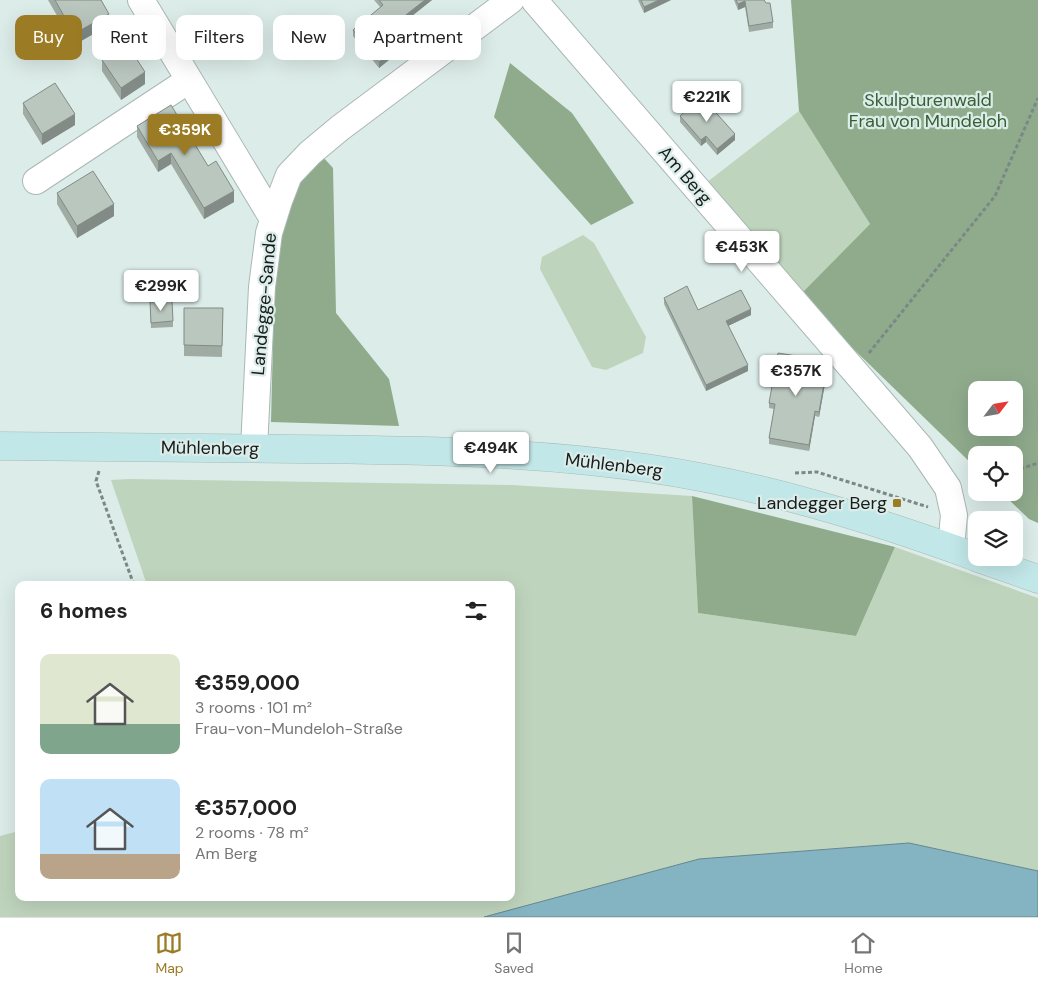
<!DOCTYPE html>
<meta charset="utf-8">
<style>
body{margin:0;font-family:"DM Sans",sans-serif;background:#f2f2f2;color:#222;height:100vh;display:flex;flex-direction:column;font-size:19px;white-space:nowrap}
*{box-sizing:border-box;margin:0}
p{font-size:16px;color:#767676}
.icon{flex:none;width:28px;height:28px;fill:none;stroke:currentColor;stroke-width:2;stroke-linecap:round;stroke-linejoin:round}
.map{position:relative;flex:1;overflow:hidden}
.sheet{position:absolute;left:15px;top:581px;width:500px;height:320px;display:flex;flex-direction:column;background:#fff;border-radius:10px;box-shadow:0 5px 20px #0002}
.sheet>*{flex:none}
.hud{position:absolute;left:15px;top:15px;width:500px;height:45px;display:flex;gap:10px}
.needle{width:32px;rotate:59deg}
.controls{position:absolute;left:968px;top:381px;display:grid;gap:10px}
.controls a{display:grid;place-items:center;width:55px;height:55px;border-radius:10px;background:#fff;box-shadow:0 5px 20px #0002;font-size:25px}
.price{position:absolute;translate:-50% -42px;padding:0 11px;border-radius:5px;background:#fff;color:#222;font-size:16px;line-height:32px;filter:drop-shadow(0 1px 2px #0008)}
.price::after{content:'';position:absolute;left:50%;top:30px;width:15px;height:11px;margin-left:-8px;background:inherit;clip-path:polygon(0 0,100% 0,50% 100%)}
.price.on{background:#9c7b25;color:#fff}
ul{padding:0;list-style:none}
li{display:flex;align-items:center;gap:15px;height:125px;padding:0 25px}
li span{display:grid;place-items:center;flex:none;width:140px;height:100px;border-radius:10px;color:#555}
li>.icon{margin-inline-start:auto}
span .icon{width:60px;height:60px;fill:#fffc;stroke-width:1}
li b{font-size:21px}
h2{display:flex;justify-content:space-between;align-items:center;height:60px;padding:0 25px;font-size:21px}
.tag{padding:0 18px;border-radius:10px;background:#fff;box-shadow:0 5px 20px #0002;font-size:18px;line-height:45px}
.tag.on{background:#9c7b25;color:#fff}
.tabs{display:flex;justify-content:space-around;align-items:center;height:70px;border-top:1px solid #e0e0e0;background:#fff;font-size:14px;color:#767676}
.tabs a{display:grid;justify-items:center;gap:2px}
.tabs .on{color:#9c7b25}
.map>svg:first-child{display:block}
.green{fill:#bfd4bd}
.forest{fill:#8fab8c;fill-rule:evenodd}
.water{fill:#84b4c2;stroke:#638690}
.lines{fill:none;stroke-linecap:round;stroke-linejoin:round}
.minor-casing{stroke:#a9b8b4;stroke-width:28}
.secondary-casing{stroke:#a9b8b4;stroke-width:29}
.path{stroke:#7c8885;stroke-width:3;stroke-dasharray:4 2.5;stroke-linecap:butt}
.minor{stroke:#fff;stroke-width:26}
.secondary{stroke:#c2e7e8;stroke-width:28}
.wall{fill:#a0aba4}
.shaded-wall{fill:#828b86}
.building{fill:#bac7bf;stroke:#828b86}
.poi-dot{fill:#9c7b25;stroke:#dcece8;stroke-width:2}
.labels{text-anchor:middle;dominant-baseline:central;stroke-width:4.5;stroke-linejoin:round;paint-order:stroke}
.park-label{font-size:18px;fill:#366034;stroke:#dcece8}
.street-label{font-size:18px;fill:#161c1b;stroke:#dcece8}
.poi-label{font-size:18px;fill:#161c1b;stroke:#dcece8;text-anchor:end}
</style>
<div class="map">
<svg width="1038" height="917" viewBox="0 0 1038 917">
<rect width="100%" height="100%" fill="#dcece8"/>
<path class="green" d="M 799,111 L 870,224 L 799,296 L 702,186 Z
M 583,235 L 594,243 L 646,337 L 643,353 L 606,370 L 592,367 L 540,269 L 542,257 Z
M 129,479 L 512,485 L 692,496 L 698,613 L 856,636 L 895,547 L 1038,598 L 1038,871 L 909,843 L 699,859 L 484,917 L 0,917 L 0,836 L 19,831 L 19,898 L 511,898 L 511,585 L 147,585 L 111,480 Z"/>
<path class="forest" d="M 791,0 L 1038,0 L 1038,523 L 1029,519 L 1002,493 L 1014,492 L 1014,455 L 976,455 L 976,468 L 799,296 L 870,224 L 799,111 ZM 976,390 L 1014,390 L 1014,428 L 976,428 Z
M 510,63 L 572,113 L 634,203 L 591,225 L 494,117 Z
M 322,156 L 333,168 L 336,313 L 389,379 L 399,426 L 271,422 L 275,260 L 288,197 Z
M 692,496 L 895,547 L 856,636 L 698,613 Z"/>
<path class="water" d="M 909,843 L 1038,871 L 1038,917 L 484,917 L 699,859 Z"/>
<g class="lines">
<defs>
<path id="minor" d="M 141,0 L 273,219
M 534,0 L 920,447 L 948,488 L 954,515 L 951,548
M 36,181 L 189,80
M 254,448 L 262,287 L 269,233 L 279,201 L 289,175 L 310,153 L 340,128 L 511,0"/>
<path id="secondary" d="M 0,446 C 98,447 196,448 293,449 C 411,450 528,451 646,468 C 759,484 869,518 976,557
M 978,558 L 1038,579"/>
</defs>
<use href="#minor" class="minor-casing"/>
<use href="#secondary" class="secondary-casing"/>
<path class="path" d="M 869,353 L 995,196 L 1038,98
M 99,471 L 96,481 L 134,585
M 1014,471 L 1038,463
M 795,473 L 817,472 L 928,507"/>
<use href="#minor" class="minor"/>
<use href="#secondary" class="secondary"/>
</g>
<path class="wall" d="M 48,0 L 101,0 L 109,25 L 74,45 Z
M 374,0 L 432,0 L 405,21 L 415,39 L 379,68 L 353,36 L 353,30 L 381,8 Z
M 638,0 L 671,0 L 644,13 Z
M 734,0 L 764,0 L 773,22 L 773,28 L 749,32 L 745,7 L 738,10 Z
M 102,60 L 145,84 L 121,100 L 102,71 Z
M 23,103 L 75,125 L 42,145 L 23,114 Z
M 680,116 L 735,140 L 717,155 L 706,142 L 701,146 L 680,122 Z
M 137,126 L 208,166 L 234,202 L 204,219 L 171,164 L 158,172 L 137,137 Z
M 57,193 L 114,216 L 77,238 L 57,204 Z
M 664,298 L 698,310 L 751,315 L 728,326 L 748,371 L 706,391 L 664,304 Z
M 150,308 L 173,321 L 173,327 L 151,328 Z
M 184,308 L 223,308 L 222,357 L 184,356 Z
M 828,367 L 819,417 L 815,416 L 809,451 L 769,444 L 769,438 L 774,409 L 769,408 L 769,403 Z"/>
<path class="shaded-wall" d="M 425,0 L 432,0 L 402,24 L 402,18 Z
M 659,0 L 671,0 L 644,13 L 644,7 Z
M 745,1 L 745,7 L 738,10 L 738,4 Z
M 109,14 L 109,25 L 74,45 L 74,34 Z
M 415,33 L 415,39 L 379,68 L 379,62 Z
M 145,72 L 145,84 L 121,100 L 121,88 Z
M 75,114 L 75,125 L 42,145 L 42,134 Z
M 735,134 L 735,140 L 717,155 L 717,149 Z
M 706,136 L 706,142 L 701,146 L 701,140 Z
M 171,153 L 171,164 L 158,172 L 158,161 Z
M 234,191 L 234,202 L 204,219 L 204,208 Z
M 114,204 L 114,216 L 77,238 L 77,226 Z
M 751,309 L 751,315 L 726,327 L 726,321 Z
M 828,361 L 828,367 L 819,417 L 819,412 Z
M 748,365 L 748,371 L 706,391 L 706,385 Z
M 815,411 L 815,416 L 809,451 L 809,445 Z"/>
<path class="building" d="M 55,0 L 101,0 L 109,14 L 74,34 Z
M 379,0 L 425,0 L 402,18 L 415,33 L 379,62 L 353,30 L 383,5 Z
M 641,0 L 659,0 L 644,7 Z
M 736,0 L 764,0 L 766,3 L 770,3 L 773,22 L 749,26 L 745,1 L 738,4 Z
M 127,44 L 145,72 L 121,88 L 102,60 Z
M 55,83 L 75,114 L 42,134 L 23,103 Z
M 702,97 L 735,134 L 717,149 L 706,136 L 701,140 L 680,116 Z
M 171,105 L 208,166 L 216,161 L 234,191 L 204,208 L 171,153 L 158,161 L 137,126 Z
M 93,171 L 114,204 L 77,226 L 57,193 Z
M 687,286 L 698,310 L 741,290 L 751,309 L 726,321 L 748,365 L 706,385 L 664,298 Z
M 172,301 L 173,321 L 151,323 L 150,302 Z
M 184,308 L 223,308 L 222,346 L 184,345 Z
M 778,353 L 828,361 L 819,412 L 815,411 L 809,445 L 769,438 L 775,404 L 769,403 Z"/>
<rect class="poi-dot" x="892" y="498" width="10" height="10" rx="2.5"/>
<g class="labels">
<g class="park-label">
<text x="928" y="100">Skulpturenwald<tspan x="928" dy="21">Frau von Mundeloh</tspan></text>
</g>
<g class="street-label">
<text transform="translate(685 175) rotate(49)">Am Berg</text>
<text transform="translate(264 304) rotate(-85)">Landegge-Sande</text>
<text transform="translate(210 448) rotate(1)">Mühlenberg</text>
<text transform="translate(614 465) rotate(7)">Mühlenberg</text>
</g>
<g class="poi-label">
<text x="887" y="503">Landegger Berg</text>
</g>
</g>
</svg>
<div class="controls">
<a><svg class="needle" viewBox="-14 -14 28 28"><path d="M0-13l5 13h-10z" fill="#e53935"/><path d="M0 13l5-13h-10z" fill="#767676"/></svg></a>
<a><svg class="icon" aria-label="locate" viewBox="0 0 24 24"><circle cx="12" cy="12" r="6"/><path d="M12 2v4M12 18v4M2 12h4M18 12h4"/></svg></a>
<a><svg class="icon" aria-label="layers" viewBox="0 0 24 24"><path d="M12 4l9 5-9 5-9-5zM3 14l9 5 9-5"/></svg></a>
</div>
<b class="price" style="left:707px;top:123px">€221K</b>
<b class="price on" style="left:185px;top:156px">€359K</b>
<b class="price" style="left:742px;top:273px">€453K</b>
<b class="price" style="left:161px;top:312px">€299K</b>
<b class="price" style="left:796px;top:397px">€357K</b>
<b class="price" style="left:491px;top:474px">€494K</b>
<div class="hud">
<a class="tag on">Buy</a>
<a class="tag">Rent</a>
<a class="tag">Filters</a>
<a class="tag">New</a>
<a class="tag">Apartment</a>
</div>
<section class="sheet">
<h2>6 homes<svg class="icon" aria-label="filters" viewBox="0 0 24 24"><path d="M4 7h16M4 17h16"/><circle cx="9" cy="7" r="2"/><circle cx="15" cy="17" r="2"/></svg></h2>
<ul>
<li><span style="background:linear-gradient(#dfe7d0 70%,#7fa58c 0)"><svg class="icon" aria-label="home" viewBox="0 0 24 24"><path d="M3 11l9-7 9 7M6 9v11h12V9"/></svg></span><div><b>€359,000</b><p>3 rooms · 101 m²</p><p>Frau-von-Mundeloh-Straße</p></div></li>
<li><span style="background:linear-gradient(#bfe0f5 75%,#b9a48a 0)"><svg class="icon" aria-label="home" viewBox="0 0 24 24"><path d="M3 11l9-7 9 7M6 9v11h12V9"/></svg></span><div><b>€357,000</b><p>2 rooms · 78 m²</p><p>Am Berg</p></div></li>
</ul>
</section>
</div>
<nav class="tabs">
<a class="on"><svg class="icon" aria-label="map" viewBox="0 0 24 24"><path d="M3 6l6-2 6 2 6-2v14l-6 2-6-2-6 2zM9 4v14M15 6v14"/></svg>Map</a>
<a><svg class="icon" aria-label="saved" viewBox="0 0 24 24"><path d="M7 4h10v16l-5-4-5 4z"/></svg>Saved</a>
<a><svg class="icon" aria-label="home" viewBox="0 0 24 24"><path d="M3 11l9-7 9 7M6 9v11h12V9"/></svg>Home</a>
</nav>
